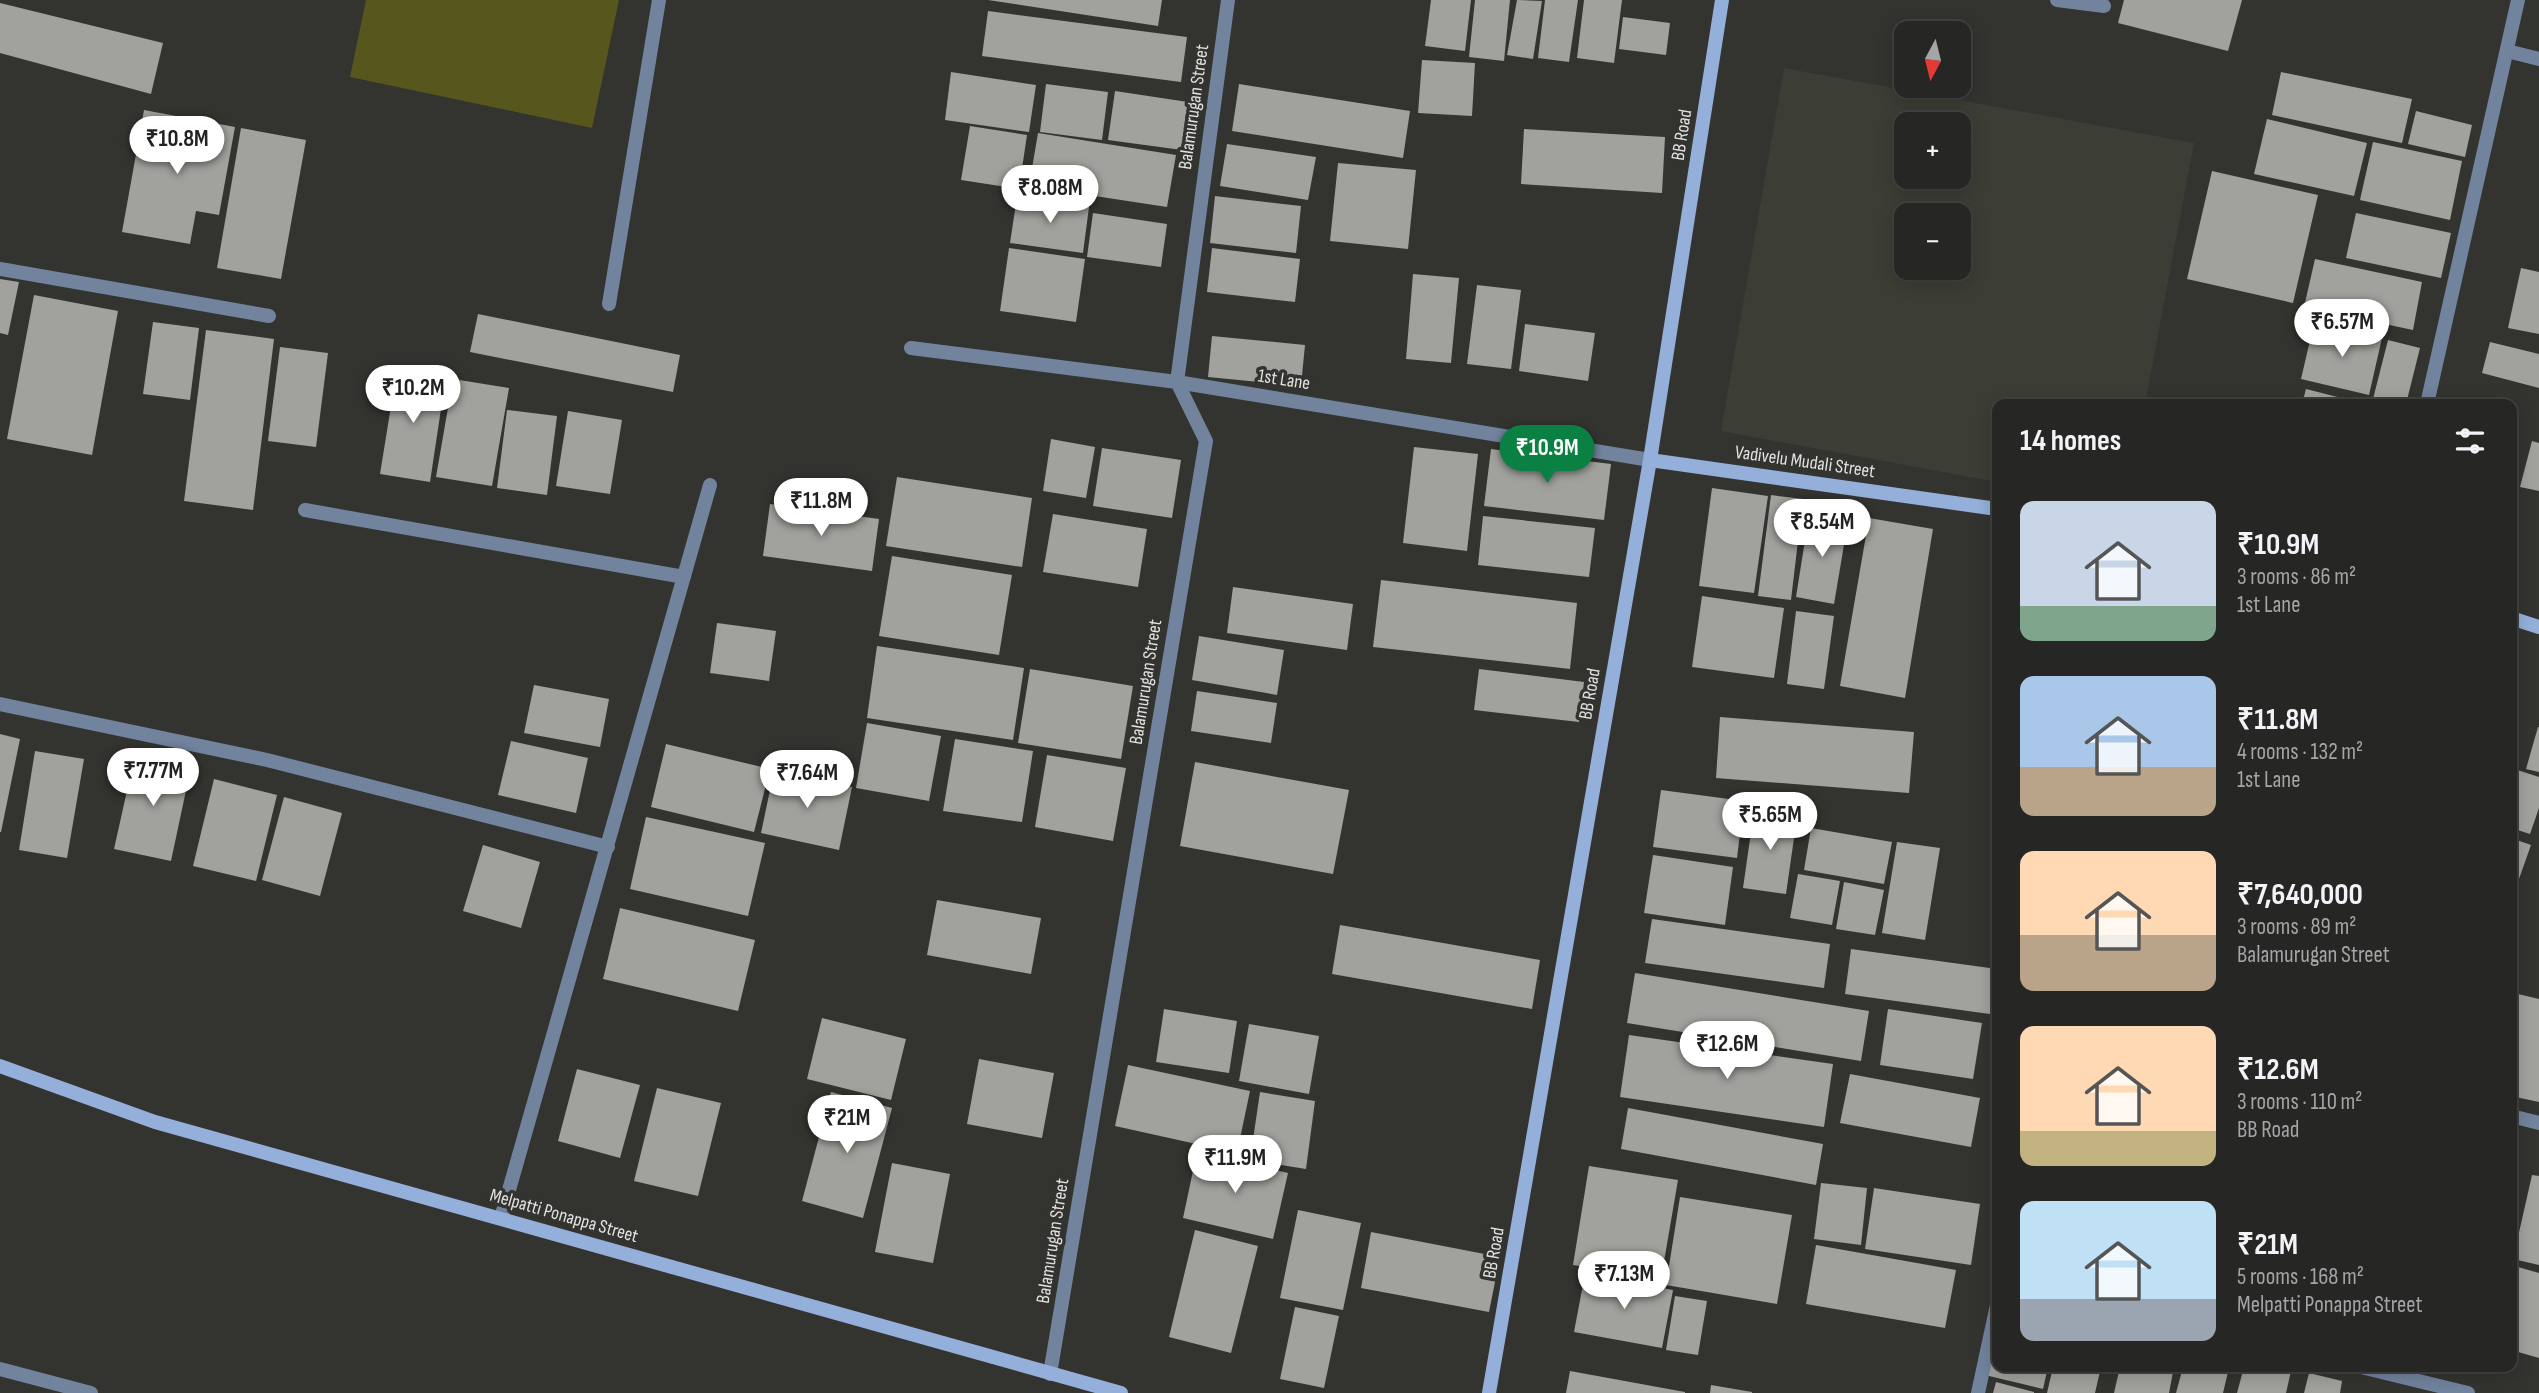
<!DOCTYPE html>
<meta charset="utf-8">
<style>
body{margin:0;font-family:"Sofia Sans Condensed",sans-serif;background:#2e2e2c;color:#f1f3f6;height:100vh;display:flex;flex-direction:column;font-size:26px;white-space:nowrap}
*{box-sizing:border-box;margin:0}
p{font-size:23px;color:#a4a5a6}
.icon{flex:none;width:38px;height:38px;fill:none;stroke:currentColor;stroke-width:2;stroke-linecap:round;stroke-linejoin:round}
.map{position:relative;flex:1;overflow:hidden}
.sheet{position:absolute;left:1992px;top:399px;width:525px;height:973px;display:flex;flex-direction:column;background:#262624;border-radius:14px;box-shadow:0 4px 18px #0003,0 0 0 2px #424341}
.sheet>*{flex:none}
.needle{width:46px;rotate:187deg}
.fabs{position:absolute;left:1894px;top:21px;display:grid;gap:14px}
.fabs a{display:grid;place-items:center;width:77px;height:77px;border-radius:14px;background:#262624;box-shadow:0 4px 18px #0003,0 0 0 2px #424341;font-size:35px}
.price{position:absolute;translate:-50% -60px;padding:0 16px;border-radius:24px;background:#fff;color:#222;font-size:23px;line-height:46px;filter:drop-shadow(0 2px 4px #0008)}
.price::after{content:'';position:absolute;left:50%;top:42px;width:21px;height:16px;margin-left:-10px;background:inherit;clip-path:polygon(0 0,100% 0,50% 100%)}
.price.on{background:#0b8043;color:#fff}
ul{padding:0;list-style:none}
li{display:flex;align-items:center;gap:21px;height:175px;padding:0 28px}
li span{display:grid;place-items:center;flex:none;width:196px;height:140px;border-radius:14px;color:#555}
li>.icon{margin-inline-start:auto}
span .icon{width:84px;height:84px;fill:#fffc;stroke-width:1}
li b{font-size:30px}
h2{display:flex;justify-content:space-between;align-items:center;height:84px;padding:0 28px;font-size:30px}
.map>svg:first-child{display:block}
.built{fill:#3c3d34;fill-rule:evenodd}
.green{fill:#56561d}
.building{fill:#a1a19d}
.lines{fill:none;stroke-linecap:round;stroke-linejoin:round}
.lane{stroke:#71839d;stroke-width:14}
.street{stroke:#71839d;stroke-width:14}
.secondary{stroke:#94b0da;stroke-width:14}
.labels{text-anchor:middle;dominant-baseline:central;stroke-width:7;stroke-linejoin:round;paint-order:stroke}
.street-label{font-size:19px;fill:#e1e1df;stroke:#333330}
</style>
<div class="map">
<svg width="2539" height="1393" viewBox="0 0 2539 1393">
<rect width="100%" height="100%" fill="#333330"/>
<path class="built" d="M 1784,68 L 2194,143 L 2145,404 L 1997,404 L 1997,482 L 1721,431 ZM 1906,124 L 1958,124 L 1958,177 L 1906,177 ZM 1906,215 L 1958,215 L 1958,268 L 1906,268 Z"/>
<path class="green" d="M 366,0 L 619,0 L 592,128 L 350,77 Z"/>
<path class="building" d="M 988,0 L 1162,0 L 1158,26 Z
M 1431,0 L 1471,0 L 1465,51 L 1425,46 Z
M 1475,0 L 1510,0 L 1504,61 L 1469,57 Z
M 1517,0 L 1542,1 L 1533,59 L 1507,55 Z
M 1545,0 L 1578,0 L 1569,62 L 1538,58 Z
M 1584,0 L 1622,0 L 1614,63 L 1577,58 Z
M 2124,0 L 2242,0 L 2228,51 L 2118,23 Z
M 0,3 L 163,43 L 151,94 L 0,53 Z
M 988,11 L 1187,37 L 1181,82 L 982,56 Z
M 1623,17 L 1670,23 L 1666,55 L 1619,49 Z
M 1422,60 L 1475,63 L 1472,116 L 1418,113 Z
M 951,72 L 1036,85 L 1029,132 L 945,120 Z
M 2281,72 L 2412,99 L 2402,143 L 2272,115 Z
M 1046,84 L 1108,92 L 1102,140 L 1040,132 Z
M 1239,84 L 1410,111 L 1403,158 L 1232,131 Z
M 1115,91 L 1188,102 L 1182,150 L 1108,140 Z
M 144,110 L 235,127 L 219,215 L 196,211 L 190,244 L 122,232 Z
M 2416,111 L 2472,125 L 2465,157 L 2408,144 Z
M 2267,119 L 2367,143 L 2354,196 L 2254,174 Z
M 970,126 L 1027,135 L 1019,189 L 961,180 Z
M 241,128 L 306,140 L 281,279 L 217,268 Z
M 1524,129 L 1665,137 L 1662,193 L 1521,184 Z
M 1038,133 L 1176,155 L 1167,207 L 1029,186 Z
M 2373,142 L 2462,161 L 2450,220 L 2360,200 Z
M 1227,144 L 1316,157 L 1308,200 L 1220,186 Z
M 1338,163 L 1416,170 L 1408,249 L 1330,241 Z
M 2212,171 L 2318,195 L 2293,303 L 2187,279 Z
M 1215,196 L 1301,206 L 1296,253 L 1210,243 Z
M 1017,197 L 1089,207 L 1083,253 L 1010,243 Z
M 1093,213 L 1167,224 L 1161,267 L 1087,257 Z
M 2356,213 L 2451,233 L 2441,278 L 2346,258 Z
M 1009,248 L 1085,259 L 1076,322 L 1000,311 Z
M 1212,248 L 1300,259 L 1295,302 L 1207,292 Z
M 2315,259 L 2422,282 L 2413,330 L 2304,307 Z
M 2521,268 L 2539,272 L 2539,334 L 2508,328 Z
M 1413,274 L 1459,278 L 1451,363 L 1406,359 Z
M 0,279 L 19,282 L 8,335 L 0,333 Z
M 1477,285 L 1521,290 L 1511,369 L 1467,364 Z
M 34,295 L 118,311 L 92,455 L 7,439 Z
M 478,314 L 680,355 L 673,392 L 470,352 Z
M 153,322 L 199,328 L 190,400 L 143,394 Z
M 2314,323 L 2382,338 L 2369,395 L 2301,379 Z
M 1525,324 L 1595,333 L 1588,381 L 1519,371 Z
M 206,330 L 274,339 L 253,510 L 184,501 Z
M 1212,336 L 1305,345 L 1301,386 L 1208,377 Z
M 2388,340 L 2420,348 L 2406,404 L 2395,404 L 2373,399 Z
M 2490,342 L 2539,354 L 2539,388 L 2482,373 Z
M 280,347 L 328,353 L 316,447 L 268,441 Z
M 397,369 L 446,376 L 430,482 L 380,474 Z
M 453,379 L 509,388 L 492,486 L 436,477 Z
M 2306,389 L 2361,403 L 2361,404 L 2302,404 Z
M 507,410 L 557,416 L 547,495 L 497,488 Z
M 568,411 L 622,420 L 610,494 L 556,486 Z
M 1051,439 L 1095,447 L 1086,498 L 1043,491 Z
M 2532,441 L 2539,443 L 2539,491 L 2520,487 Z
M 1414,447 L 1478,454 L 1467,551 L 1403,543 Z
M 1102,448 L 1181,460 L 1172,518 L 1093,506 Z
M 1491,449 L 1611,464 L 1604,520 L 1484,506 Z
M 897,477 L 1032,498 L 1022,567 L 886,546 Z
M 1712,488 L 1768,496 L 1754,593 L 1699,586 Z
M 1771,495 L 1803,499 L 1791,600 L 1758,596 Z
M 770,504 L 879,519 L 872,571 L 763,556 Z
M 1053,514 L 1147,529 L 1138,587 L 1043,572 Z
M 1809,515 L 1848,521 L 1834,604 L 1796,597 Z
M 1483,516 L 1595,528 L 1589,577 L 1478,565 Z
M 1869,518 L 1933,529 L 1905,698 L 1840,686 Z
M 892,556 L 1012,575 L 999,655 L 879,636 Z
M 1381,580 L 1577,603 L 1570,669 L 1373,647 Z
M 1233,587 L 1353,604 L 1347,650 L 1227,633 Z
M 1702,596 L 1784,608 L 1774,678 L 1692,667 Z
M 1796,611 L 1834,616 L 1824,689 L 1787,684 Z
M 717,623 L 776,631 L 769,681 L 710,673 Z
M 1199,636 L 1284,650 L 1277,695 L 1192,680 Z
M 877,646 L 1024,668 L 1013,740 L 867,718 Z
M 1030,669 L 1133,686 L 1121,759 L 1018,743 Z
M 1479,669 L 1584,682 L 1579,722 L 1474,710 Z
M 534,685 L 609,699 L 600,747 L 524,733 Z
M 1197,691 L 1277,703 L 1271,743 L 1191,731 Z
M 1720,717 L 1914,732 L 1909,793 L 1716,778 Z
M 867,723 L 941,736 L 929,801 L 856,788 Z
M 2538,727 L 2539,727 L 2539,772 L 2526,769 Z
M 0,734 L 20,739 L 1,832 L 0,832 Z
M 955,739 L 1033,751 L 1022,822 L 943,811 Z
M 511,741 L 588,758 L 576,813 L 498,795 Z
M 666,744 L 770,769 L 754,832 L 651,807 Z
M 35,751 L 84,759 L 67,858 L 19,850 Z
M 135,755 L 191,767 L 171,861 L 114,849 Z
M 1047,755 L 1126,768 L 1113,841 L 1035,827 Z
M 1195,762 L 1349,790 L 1333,874 L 1180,846 Z
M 2511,768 L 2539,777 L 2539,808 L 2530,834 L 2511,828 Z
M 774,771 L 852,787 L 839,850 L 761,833 Z
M 214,779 L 277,795 L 256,881 L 193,866 Z
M 1661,790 L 1744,801 L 1737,858 L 1653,847 Z
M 284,797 L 342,813 L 320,896 L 262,880 Z
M 1754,811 L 1797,817 L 1786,894 L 1743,888 Z
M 646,817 L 765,843 L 748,916 L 630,889 Z
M 1811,828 L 1892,842 L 1884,884 L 1804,870 Z
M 2511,838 L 2531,845 L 2513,896 L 2511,896 Z
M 1897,842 L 1940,848 L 1925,940 L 1882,933 Z
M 483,845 L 540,862 L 521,928 L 463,911 Z
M 1653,855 L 1733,867 L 1725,925 L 1644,913 Z
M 1798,874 L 1840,881 L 1832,925 L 1790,918 Z
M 1844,882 L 1884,890 L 1875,935 L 1836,929 Z
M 937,900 L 1041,918 L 1031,974 L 927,955 Z
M 620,908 L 755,940 L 738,1011 L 603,979 Z
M 1652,919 L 1830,944 L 1824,988 L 1645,963 Z
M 1340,925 L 1540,960 L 1532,1009 L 1332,974 Z
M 1851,949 L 1997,969 L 1997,1015 L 1845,994 Z
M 1635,973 L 1869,1011 L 1861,1061 L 1627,1023 Z
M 2518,994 L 2539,999 L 2539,1102 L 2511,1096 L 2511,1023 Z
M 1164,1009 L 1237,1021 L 1229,1073 L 1156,1062 Z
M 1888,1009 L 1982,1023 L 1973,1079 L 1880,1065 Z
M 822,1018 L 906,1039 L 891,1100 L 807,1079 Z
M 1249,1024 L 1319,1036 L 1309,1094 L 1239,1081 Z
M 1629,1035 L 1833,1064 L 1824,1127 L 1620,1097 Z
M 979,1059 L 1054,1073 L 1042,1138 L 967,1124 Z
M 1128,1065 L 1250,1091 L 1237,1153 L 1115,1126 Z
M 577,1069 L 640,1085 L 620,1158 L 558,1141 Z
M 1850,1074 L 1980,1098 L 1971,1147 L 1840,1123 Z
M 657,1088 L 721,1103 L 698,1196 L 634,1181 Z
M 831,1092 L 892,1108 L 863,1218 L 802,1201 Z
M 1260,1092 L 1315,1101 L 1306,1169 L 1250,1160 Z
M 1628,1108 L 1823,1144 L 1816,1185 L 1621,1149 Z
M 1197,1152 L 1288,1173 L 1273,1239 L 1183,1218 Z
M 892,1163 L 950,1174 L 933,1263 L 875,1252 Z
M 1589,1166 L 1678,1180 L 1661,1279 L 1573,1265 Z
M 2532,1175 L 2539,1176 L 2539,1265 L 2513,1259 Z
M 1821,1183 L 1867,1188 L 1861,1245 L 1814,1239 Z
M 1874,1188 L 1980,1204 L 1971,1265 L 1865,1249 Z
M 1680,1197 L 1792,1215 L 1777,1304 L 1666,1285 Z
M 1298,1210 L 1361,1223 L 1343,1310 L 1280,1298 Z
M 1195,1230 L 1258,1246 L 1231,1353 L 1169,1337 Z
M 1371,1232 L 1500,1257 L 1489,1312 L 1361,1288 Z
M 1816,1245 L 1956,1270 L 1945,1328 L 1806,1304 Z
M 2518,1267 L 2539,1273 L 2539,1358 L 2511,1350 L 2511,1292 Z
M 1585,1274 L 1673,1290 L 1662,1348 L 1574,1332 Z
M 1675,1296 L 1707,1301 L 1698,1355 L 1666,1350 Z
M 1295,1307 L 1339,1316 L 1324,1388 L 1280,1379 Z
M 1997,1331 L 1997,1367 L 2048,1367 L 2043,1389 L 1985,1375 Z
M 2053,1367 L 2101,1367 L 2095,1393 L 2047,1393 Z
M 2120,1367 L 2174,1367 L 2169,1393 L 2114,1393 Z
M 2183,1367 L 2210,1367 L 2228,1372 L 2223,1393 L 2176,1393 Z
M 2244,1367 L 2274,1367 L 2291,1371 L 2286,1393 L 2237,1393 Z
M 1570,1371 L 1685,1392 L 1685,1393 L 1566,1393 Z
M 2309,1373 L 2342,1381 L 2340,1393 L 2304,1393 Z
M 1996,1382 L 2034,1392 L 2034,1393 L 1993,1393 Z
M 1711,1385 L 1752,1392 L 1752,1393 L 1710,1393 Z"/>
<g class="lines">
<path class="lane" d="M 2057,0 L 2104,6
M 609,304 L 659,0"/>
<path class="street" d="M 2507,51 L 2539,59
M 0,269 L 269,316
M 911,348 L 1177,382 L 1650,460
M 2427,404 L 2518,0
M 305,510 L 684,577
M 0,704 L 267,760 L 608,847
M 2511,1116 L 2539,1123
M 501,1218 L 710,485
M 2361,1367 L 2468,1393
M 0,1369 L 91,1393
M 1050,1374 L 1206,441 L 1177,382 L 1228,0
M 1978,1393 L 1997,1305"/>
<path class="secondary" d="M 1650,460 L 1997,509
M 2511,618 L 2539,627
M 0,1066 L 155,1122 L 1121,1393
M 1489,1393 L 1650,460 L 1722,0"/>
</g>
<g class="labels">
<g class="street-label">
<text transform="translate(1194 107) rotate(-82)">Balamurugan Street</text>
<text transform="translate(1682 135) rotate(-81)">BB Road</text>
<text transform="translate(1284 380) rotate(9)">1st Lane</text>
<text transform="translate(1805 462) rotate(8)">Vadivelu Mudali Street</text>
<text transform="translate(1146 682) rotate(-81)">Balamurugan Street</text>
<text transform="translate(1590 694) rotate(-80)">BB Road</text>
<text transform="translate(564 1216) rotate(16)">Melpatti Ponappa Street</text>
<text transform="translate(1053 1241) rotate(-81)">Balamurugan Street</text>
<text transform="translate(1494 1253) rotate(-80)">BB Road</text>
</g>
</g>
</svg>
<div class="fabs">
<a><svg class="needle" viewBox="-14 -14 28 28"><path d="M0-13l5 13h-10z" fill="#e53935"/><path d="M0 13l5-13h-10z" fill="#a4a5a6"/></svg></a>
<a>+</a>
<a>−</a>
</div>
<b class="price" style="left:177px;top:176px">₹10.8M</b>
<b class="price" style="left:1050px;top:225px">₹8.08M</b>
<b class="price" style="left:2342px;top:359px">₹6.57M</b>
<b class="price" style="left:413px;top:425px">₹10.2M</b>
<b class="price on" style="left:1547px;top:485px">₹10.9M</b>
<b class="price" style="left:821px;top:538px">₹11.8M</b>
<b class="price" style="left:1822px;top:559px">₹8.54M</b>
<b class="price" style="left:153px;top:808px">₹7.77M</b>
<b class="price" style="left:807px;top:810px">₹7.64M</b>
<b class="price" style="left:1770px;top:852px">₹5.65M</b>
<b class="price" style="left:1727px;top:1081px">₹12.6M</b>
<b class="price" style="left:847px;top:1155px">₹21M</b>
<b class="price" style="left:1235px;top:1195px">₹11.9M</b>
<b class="price" style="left:1624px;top:1311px">₹7.13M</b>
<section class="sheet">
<h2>14 homes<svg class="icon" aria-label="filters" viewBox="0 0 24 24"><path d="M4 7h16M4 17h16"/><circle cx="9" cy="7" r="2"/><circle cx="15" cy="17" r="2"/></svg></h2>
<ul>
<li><span style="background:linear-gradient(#c9d6e8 75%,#7fa58c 0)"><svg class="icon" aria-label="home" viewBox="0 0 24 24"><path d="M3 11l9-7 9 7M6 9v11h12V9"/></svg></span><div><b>₹10.9M</b><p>3 rooms · 86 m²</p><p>1st Lane</p></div></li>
<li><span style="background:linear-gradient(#a9c7e8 65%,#b9a48a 0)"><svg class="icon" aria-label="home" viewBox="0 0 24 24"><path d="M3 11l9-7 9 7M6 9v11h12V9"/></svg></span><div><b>₹11.8M</b><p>4 rooms · 132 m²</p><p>1st Lane</p></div></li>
<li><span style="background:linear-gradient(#ffd9b3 60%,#b9a48a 0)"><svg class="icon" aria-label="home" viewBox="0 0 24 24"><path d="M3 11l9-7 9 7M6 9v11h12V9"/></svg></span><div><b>₹7,640,000</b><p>3 rooms · 89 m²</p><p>Balamurugan Street</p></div></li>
<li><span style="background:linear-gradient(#ffd9b3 75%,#c2b280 0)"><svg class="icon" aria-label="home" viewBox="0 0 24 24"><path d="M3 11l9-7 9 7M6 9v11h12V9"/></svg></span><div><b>₹12.6M</b><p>3 rooms · 110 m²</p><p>BB Road</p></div></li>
<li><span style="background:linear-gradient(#bfe0f5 70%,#9aa5b1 0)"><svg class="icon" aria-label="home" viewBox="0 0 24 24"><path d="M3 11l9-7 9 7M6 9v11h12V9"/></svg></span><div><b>₹21M</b><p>5 rooms · 168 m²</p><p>Melpatti Ponappa Street</p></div></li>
</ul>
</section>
</div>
